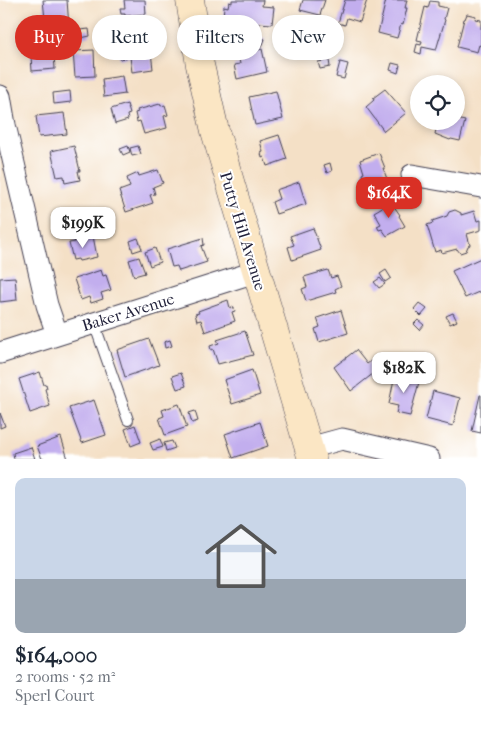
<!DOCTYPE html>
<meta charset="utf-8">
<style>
body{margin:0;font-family:"IM FELL French Canon",serif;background:#f6f6f7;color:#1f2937;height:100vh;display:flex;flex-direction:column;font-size:19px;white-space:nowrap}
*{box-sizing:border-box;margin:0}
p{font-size:16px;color:#747a83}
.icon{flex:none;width:28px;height:28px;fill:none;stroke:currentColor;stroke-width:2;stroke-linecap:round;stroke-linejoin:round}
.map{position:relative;height:459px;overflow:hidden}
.side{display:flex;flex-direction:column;background:#fff;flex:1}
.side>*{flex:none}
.hud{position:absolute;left:15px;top:15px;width:451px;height:45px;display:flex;gap:10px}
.controls{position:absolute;left:410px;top:75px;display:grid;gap:10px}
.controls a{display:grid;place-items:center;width:55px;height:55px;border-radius:50%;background:#fff;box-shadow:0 2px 8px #0003;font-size:25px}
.price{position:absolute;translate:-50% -42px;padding:0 11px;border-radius:10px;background:#fff;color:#222;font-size:16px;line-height:32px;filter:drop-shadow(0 1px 2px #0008)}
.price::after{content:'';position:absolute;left:50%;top:30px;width:15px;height:11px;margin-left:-8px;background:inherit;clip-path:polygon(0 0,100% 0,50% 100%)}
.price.on{background:#d93025;color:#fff}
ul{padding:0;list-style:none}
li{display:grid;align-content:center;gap:10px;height:265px;padding:0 15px}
li span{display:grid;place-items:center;height:155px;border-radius:10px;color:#555}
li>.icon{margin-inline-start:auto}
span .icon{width:90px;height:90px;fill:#fffc;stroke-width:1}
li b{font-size:21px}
.chip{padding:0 18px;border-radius:22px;background:#fff;box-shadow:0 2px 8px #0003;font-size:18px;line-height:45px}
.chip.on{background:#d93025;color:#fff}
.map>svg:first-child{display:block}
.building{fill:#c2aeee}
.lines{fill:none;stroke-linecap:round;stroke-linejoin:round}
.lane-casing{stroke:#423e50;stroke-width:12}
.street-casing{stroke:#423e50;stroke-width:23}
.secondary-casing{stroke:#423e50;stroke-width:29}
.lane{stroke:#fff;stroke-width:10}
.street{stroke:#fff;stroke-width:21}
.secondary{stroke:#fbe6c4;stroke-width:28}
.labels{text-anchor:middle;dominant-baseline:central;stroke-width:4;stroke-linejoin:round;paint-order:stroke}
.street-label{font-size:16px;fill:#22223b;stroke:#fff}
</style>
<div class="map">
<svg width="481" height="459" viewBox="0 0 481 459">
<rect width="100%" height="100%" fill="#fff"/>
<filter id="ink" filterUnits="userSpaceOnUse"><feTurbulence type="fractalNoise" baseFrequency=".02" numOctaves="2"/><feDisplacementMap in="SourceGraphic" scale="10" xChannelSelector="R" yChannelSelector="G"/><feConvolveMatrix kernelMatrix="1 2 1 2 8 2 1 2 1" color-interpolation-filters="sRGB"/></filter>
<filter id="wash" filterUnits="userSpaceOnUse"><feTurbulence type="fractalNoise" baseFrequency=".0096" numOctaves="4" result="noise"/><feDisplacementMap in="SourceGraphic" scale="20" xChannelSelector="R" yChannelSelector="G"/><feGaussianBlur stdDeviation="1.12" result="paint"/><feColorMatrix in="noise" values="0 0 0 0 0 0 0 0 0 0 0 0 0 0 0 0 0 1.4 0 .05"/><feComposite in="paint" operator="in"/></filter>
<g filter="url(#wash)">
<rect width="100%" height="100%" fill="#f4e0c6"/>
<g id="blocks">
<path class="building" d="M 43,0 L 67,0 L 69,27 L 46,29 Z
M 124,0 L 145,0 L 146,14 L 125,16 L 125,14 L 121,14 L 120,8 L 125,8 Z
M 232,0 L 263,0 L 262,6 L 274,7 L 272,24 L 259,23 L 258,36 L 238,33 L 239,23 L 224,21 L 223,18 L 224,6 L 228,7 L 229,2 L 232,3 Z
M 303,0 L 325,0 L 320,15 L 300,10 Z
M 345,0 L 367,0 L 360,22 L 347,18 L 345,25 L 338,23 Z
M 386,0 L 407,0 L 405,8 L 407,8 L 403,25 L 401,24 L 397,38 L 378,33 Z
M 430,1 L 438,2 L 438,6 L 447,8 L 444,19 L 445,20 L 436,50 L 422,47 L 421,54 L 415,52 L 417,44 L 421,45 L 422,41 L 417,40 L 425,7 L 428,8 Z
M 467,14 L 476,16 L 475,19 L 481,20 L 481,46 L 479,45 L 477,52 L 457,47 L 464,19 L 465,19 Z
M 290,17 L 295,18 L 293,25 L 288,24 Z
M 89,29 L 90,36 L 81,38 L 80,30 Z
M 142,32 L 144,45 L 150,44 L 153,69 L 132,72 L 130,57 L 120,59 L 116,36 Z
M 255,37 L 265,39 L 262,47 L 253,44 Z
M 53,38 L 55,69 L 32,71 L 30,40 Z
M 262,49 L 267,72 L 237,79 L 234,65 L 240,64 L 238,55 Z
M 94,50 L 95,76 L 75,77 L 73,51 Z
M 329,60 L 330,67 L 320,69 L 318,62 Z
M 340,62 L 348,64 L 344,79 L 336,77 Z
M 392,63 L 400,65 L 398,73 L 390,70 Z
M 122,76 L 125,94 L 104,97 L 102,79 Z
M 385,89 L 406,113 L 384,131 L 366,107 L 374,100 L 373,98 Z
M 70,91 L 71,102 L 54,104 L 53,93 Z
M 276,91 L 283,119 L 255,125 L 249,97 Z
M 127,104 L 130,114 L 127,115 L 128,120 L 115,124 L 111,109 Z
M 160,104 L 161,106 L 165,105 L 168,115 L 164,116 L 167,128 L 144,134 L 140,121 L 137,122 L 135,113 L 138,112 L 137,110 Z
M 64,113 L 67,134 L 39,137 L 36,116 Z
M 456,119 L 465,121 L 460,141 L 451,139 L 450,140 L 435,134 L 438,121 L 456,121 Z
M 279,135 L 287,159 L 267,166 L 264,157 L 262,158 L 261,153 L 263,152 L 260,141 Z
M 74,146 L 80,171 L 78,171 L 80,180 L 65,183 L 64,176 L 57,177 L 51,151 Z
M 128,146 L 130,152 L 123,155 L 120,149 Z
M 138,146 L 141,154 L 132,156 L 130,148 Z
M 379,153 L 385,168 L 383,168 L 387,179 L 368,185 L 365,178 L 363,179 L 362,174 L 364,173 L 360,160 Z
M 330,163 L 332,171 L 327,173 L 324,165 Z
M 158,170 L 163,183 L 153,187 L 155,194 L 150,195 L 153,203 L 126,212 L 119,191 L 130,187 L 127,178 L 138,173 L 139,176 Z
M 299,182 L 306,204 L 276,214 L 272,202 L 279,199 L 276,190 Z
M 391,202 L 400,215 L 399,216 L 405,226 L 387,236 L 382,229 L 379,230 L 377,226 L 381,224 L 374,212 Z
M 455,210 L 461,213 L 461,215 L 474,211 L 477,221 L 481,220 L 481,230 L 467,234 L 470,245 L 468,246 L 466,251 L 460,253 L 457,249 L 442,253 L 441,250 L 435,252 L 427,225 L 433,223 L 432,221 L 447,216 L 449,212 Z
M 313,228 L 321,250 L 292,260 L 288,247 L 294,245 L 290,236 Z
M 93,236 L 97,257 L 79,261 L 78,259 L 73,260 L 69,243 L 75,242 L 74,240 Z
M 138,238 L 142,249 L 133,252 L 130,241 Z
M 203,238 L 204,245 L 201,246 L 207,262 L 179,271 L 177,266 L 172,267 L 167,249 Z
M 155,248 L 160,262 L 150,266 L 145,252 Z
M 139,257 L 145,273 L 134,276 L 129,260 Z
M 481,258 L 481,291 L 465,298 L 452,271 Z
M 101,270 L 103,276 L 106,275 L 111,290 L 101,293 L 103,299 L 91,303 L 89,297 L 81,300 L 74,279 Z
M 328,270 L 331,278 L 337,276 L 341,286 L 335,289 L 336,292 L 306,301 L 302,289 L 307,287 L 304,277 Z
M 386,270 L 391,278 L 385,282 L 380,274 Z
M 15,277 L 17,300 L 0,302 L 0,278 Z
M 380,278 L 385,284 L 379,288 L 374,282 Z
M 228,300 L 230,308 L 233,306 L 235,311 L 232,312 L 235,321 L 205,332 L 201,320 L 197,321 L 195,314 L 199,313 L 198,311 Z
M 419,303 L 427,309 L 421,316 L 414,309 Z
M 341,310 L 348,333 L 319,342 L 315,329 L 320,327 L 317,318 Z
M 453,313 L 457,321 L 450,324 L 446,316 Z
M 418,320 L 424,325 L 420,330 L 414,324 Z
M 245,331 L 253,355 L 218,364 L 213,349 L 211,350 L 210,346 L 219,343 L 217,340 Z
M 149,339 L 159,365 L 125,377 L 117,350 Z
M 170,340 L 172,346 L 165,348 L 164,342 Z
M 356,350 L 367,364 L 371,361 L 376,368 L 372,371 L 374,373 L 351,391 L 334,367 Z
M 252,370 L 260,395 L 232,404 L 224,380 Z
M 40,372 L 44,385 L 46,384 L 47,388 L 45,389 L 50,406 L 30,413 L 19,379 Z
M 181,373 L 186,386 L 177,389 L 172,376 Z
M 405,374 L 418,377 L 417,382 L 419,382 L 410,416 L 396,413 L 398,406 L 389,404 L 394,379 L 403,381 Z
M 433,391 L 460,398 L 453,426 L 426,419 Z
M 480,395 L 481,395 L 481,433 L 472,431 Z
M 94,400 L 106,435 L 82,443 L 69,408 Z
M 179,404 L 187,427 L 165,435 L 159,418 L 164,416 L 162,410 Z
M 195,411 L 198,421 L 192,423 L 189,413 Z
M 0,413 L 5,426 L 0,428 Z
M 260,422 L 268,446 L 233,458 L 225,434 Z
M 135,425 L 141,442 L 131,446 L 125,429 Z
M 61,437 L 68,459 L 42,459 L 37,446 Z
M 160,439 L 163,447 L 153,450 L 150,443 Z
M 172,441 L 175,448 L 166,451 L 164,443 Z
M 31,447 L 35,459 L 14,459 L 13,453 Z"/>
</g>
</g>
<g filter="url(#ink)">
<use href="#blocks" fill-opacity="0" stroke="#423e50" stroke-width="1"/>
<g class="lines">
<defs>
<path id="lane" d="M 94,323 L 128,420"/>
<path id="street" d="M 0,96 L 5,125 L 47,305 L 57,334
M 412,175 L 481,187
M 0,353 L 255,272
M 309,448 L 342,439 L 429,459"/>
<path id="secondary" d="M 190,0 L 200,65 L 215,131 L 312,459"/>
</defs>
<use href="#lane" class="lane-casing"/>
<use href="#street" class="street-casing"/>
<use href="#secondary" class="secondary-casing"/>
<use href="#lane" class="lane"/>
<use href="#street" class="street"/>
<use href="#secondary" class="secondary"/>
</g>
</g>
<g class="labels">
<g class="street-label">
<text transform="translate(243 231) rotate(73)">Putty Hill Avenue</text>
<text transform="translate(128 312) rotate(-17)">Baker Avenue</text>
</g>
</g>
</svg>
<div class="controls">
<a><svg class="icon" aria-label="locate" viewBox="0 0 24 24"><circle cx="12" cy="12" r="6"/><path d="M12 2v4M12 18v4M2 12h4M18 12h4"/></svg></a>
</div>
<b class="price on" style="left:389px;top:219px">$164K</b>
<b class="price" style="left:83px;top:249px">$199K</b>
<b class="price" style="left:404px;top:394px">$182K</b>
<div class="hud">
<a class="chip on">Buy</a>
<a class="chip">Rent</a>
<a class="chip">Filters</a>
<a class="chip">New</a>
</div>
</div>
<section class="side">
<ul>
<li><span style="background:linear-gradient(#c9d6e8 65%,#9aa5b1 0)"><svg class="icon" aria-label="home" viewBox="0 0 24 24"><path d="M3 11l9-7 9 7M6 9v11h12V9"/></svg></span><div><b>$164,000</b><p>2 rooms · 52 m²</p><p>Sperl Court</p></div></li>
</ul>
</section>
